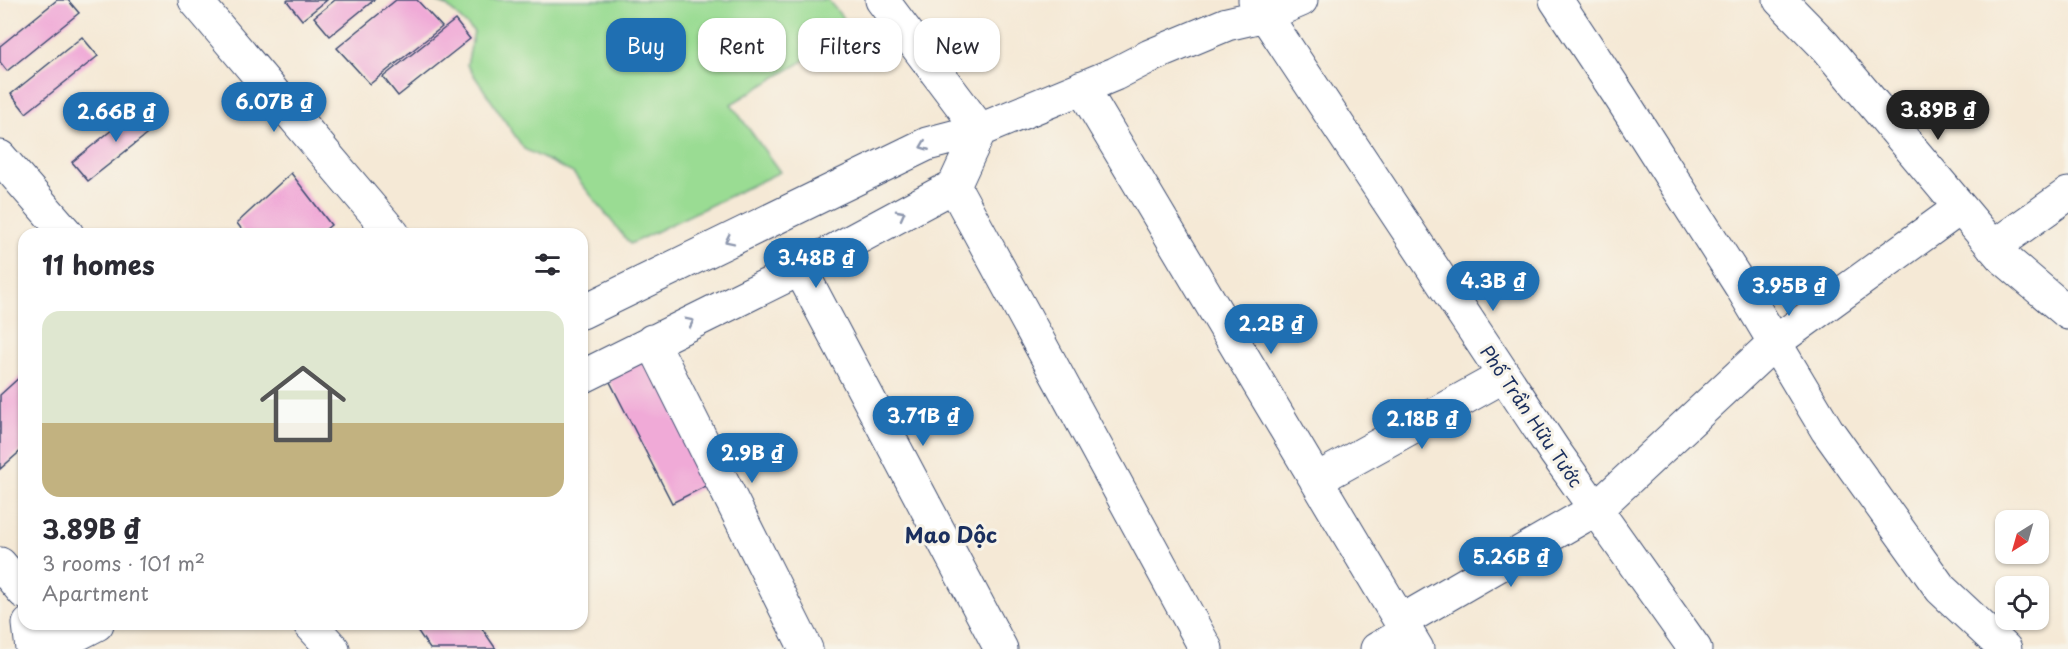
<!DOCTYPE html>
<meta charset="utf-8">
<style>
body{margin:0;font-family:"Playpen Sans",sans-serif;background:#f7f7f7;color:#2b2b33;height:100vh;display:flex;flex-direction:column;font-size:22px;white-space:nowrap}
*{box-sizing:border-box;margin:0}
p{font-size:20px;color:#7c7c81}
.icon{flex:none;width:33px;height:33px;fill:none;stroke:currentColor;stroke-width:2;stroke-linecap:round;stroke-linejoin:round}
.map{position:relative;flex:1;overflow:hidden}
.side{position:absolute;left:18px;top:228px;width:570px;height:402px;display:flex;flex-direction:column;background:#fff;border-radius:18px;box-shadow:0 2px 4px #0004}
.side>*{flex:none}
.guide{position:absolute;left:606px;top:18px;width:570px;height:54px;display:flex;gap:12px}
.needle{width:39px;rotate:217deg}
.tools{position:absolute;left:1995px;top:510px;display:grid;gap:12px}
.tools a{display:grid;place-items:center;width:54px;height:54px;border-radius:12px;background:#fff;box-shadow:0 2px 4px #0004;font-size:30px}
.price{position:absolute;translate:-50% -51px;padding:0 14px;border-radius:21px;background:#1f6fb2;color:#fff;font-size:20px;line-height:39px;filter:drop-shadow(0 2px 3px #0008)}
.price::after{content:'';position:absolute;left:50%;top:36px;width:18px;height:14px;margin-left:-9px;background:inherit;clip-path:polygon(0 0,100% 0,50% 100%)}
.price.selected{background:#222;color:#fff}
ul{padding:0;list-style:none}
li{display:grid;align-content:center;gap:12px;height:318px;padding:0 24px}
li span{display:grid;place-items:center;height:186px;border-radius:18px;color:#555}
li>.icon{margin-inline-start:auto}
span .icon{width:108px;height:108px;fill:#fffc;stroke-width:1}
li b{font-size:26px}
h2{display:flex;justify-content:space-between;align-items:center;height:72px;padding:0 24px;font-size:26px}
.tag{padding:0 21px;border-radius:18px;background:#fff;box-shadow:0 2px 4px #0004;font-size:21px;line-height:54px}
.tag.selected{background:#1f6fb2;color:#fff}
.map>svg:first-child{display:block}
.green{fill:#9adc93;stroke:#5a8678;stroke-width:1.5}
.building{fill:#f0aad7}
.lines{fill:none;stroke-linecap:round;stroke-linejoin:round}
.minor-casing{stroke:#3c4b70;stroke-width:35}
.major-casing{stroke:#3c4b70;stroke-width:35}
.minor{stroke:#fff;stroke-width:33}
.major{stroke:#fff;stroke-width:33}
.oneway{stroke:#8d97ae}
.labels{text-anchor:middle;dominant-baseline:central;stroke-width:6;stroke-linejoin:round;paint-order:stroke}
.street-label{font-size:18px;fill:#1b2f5e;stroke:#f7f3e8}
.quarter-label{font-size:21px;font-weight:bold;fill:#1b2f5e;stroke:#f7f3e8}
</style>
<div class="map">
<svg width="2068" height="649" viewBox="0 0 2068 649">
<rect width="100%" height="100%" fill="#f7f3e8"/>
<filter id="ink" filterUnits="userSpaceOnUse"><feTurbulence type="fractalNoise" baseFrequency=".0167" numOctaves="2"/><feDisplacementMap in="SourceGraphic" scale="12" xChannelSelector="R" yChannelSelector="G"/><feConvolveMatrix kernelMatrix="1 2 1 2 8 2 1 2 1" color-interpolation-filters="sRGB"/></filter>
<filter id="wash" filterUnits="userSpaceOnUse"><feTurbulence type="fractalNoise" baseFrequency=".008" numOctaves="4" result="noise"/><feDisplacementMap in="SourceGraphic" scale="24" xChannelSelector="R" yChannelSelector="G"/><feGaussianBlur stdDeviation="1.35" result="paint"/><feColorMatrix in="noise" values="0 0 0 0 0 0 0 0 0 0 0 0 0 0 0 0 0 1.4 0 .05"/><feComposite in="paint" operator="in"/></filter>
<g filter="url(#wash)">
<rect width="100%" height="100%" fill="#f5e9d6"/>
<path class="green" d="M 431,0 L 828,0 L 854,31 L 731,104 L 780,172 L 630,244 L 573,173 L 524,149 L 467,65 L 474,32 L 447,6 Z"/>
<g id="blocks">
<path class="building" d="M 57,0 L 68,0 L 79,13 L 7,71 L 0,62 L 0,46 Z
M 288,0 L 327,0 L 302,20 L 287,1 Z
M 335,0 L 374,0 L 330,36 L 314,17 Z
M 396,0 L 417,0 L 442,27 L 370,84 L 337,48 Z
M 455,20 L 470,39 L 398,96 L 383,77 Z
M 82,37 L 98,56 L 26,113 L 11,94 Z
M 144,104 L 160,124 L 88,181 L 72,162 Z
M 291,173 L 331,225 L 320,234 L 245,234 L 237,223 Z
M 648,355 L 714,482 L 672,503 L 607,376 Z
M 22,375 L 24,377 L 24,448 L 0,469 L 0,395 Z
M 413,624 L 479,624 L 496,649 L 430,649 Z"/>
</g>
</g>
<g filter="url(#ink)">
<use href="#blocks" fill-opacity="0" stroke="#3c4b70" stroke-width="1.5"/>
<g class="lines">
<defs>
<path id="minor" d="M 882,0 L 980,130
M 1255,0 L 1555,452 L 1695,649
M 1556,0 L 1621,98 L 1742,288 L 1827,430 L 1941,589 L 2005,649
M 1780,0 L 1824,45 L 2001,256 L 2068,313
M 1082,87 L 1417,649
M 0,157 L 67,234
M 954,186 L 1206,649
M 1993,247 L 2068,194
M 800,269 L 1001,649
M 582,312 L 927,144 L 980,130 L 1115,74 L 1150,56 L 1227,24 L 1266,15 L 1301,0
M 652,341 L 806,649
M 582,377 L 800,269 L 954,186 L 980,130
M 1316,480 L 1504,376
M 0,564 L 24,592
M 1400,622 L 1596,509 L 1774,343 L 1960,208
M 29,624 L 32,649
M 310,624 L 333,649
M 49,649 L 97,624
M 1377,649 L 1407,632"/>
<path id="major" d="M 195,0 L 393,234"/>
</defs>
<use href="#minor" class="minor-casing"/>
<use href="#major" class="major-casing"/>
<use href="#minor" class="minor"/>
<use href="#major" class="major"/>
</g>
<defs><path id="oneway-chevron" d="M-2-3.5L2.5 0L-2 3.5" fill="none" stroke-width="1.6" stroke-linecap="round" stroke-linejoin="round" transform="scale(1.5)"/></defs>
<g class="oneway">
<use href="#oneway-chevron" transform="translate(924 146) rotate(158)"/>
<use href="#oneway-chevron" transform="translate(901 214) rotate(-28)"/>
<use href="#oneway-chevron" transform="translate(729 240) rotate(154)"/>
<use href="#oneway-chevron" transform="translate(690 322) rotate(-26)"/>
</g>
</g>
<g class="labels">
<g class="street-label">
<text transform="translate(1532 416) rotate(56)">Phố Trần Hữu Tước</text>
</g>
<g class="quarter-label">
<text x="951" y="534">Mao Dộc</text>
</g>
</g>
</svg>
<div class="tools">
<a><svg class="needle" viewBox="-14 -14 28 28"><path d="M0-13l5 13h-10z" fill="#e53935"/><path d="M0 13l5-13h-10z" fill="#7c7c81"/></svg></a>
<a><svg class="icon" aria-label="locate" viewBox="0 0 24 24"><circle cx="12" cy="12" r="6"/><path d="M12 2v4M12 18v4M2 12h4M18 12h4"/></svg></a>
</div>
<b class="price" style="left:274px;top:133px">6.07B ₫</b>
<b class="price selected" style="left:1938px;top:141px">3.89B ₫</b>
<b class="price" style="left:116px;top:143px">2.66B ₫</b>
<b class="price" style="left:816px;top:289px">3.48B ₫</b>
<b class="price" style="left:1493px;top:312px">4.3B ₫</b>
<b class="price" style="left:1789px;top:317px">3.95B ₫</b>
<b class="price" style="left:1271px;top:355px">2.2B ₫</b>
<b class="price" style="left:923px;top:447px">3.71B ₫</b>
<b class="price" style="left:1422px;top:450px">2.18B ₫</b>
<b class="price" style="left:752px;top:484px">2.9B ₫</b>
<b class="price" style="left:1511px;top:588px">5.26B ₫</b>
<div class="guide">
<a class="tag selected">Buy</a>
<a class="tag">Rent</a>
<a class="tag">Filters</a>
<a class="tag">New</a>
</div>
<section class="side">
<h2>11 homes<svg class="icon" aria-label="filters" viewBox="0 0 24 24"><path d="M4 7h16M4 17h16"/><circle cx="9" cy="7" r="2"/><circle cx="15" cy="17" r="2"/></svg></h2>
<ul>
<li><span style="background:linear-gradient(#dfe7d0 60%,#c2b280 0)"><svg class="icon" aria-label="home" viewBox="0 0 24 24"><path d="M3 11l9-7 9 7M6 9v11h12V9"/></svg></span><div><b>3.89B ₫</b><p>3 rooms · 101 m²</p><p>Apartment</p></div></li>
</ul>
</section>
</div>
